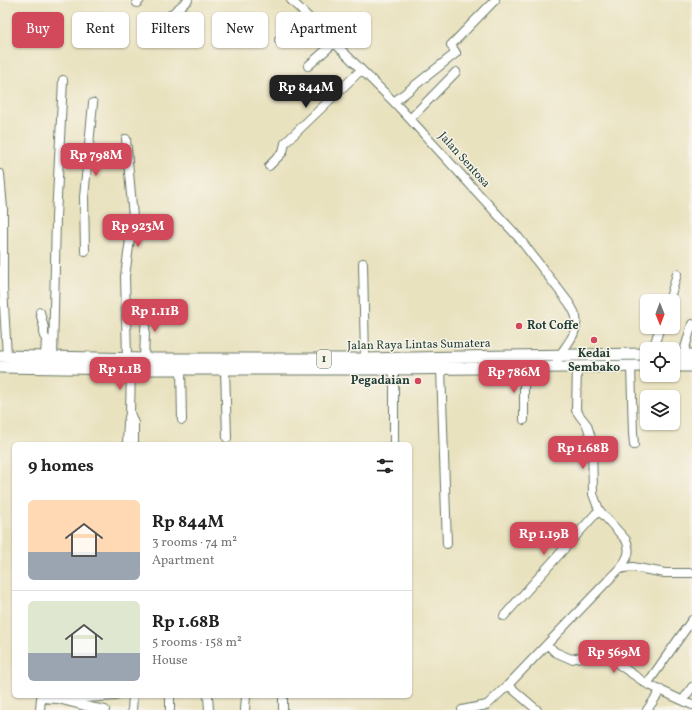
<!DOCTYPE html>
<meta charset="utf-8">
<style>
body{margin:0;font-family:Vollkorn,serif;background:#f6f6f6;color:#222;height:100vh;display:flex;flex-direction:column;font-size:15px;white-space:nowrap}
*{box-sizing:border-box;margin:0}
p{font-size:13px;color:#767676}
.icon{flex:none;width:22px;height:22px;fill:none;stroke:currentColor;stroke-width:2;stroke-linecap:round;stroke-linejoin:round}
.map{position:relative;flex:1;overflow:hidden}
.side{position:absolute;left:12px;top:442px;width:400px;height:256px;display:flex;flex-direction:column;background:#fff;border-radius:6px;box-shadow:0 1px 3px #0004}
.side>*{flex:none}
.top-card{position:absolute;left:12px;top:12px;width:400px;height:36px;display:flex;gap:8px}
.needle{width:26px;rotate:179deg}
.tools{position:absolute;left:640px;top:294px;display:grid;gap:8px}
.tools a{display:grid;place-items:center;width:40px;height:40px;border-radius:6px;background:#fff;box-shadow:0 1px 3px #0004;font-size:20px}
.price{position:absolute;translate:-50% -34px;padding:0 9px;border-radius:8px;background:#d1495b;color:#fff;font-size:13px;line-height:26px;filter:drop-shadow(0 1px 2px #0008)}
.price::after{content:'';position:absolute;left:50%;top:24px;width:12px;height:9px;margin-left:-6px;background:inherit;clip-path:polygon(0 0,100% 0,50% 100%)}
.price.selected{background:#222;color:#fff}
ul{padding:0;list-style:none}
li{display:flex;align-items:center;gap:12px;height:100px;padding:0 16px}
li+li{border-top:1px solid #e0e0e0}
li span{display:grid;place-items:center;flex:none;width:112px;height:80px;border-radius:6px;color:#555}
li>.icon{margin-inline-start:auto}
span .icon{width:48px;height:48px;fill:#fffc;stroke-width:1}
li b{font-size:17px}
h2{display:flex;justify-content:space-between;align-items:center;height:48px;padding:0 16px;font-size:17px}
.chip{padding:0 14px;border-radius:6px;background:#fff;box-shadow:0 1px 3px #0004;font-size:14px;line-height:36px}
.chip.selected{background:#d1495b;color:#fff}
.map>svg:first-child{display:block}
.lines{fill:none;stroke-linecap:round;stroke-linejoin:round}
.minor-casing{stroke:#667765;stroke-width:10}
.highway-casing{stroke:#667765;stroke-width:13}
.minor{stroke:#fff;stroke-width:8}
.highway{stroke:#fff;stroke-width:11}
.poi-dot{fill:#d1495b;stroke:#f7f3e8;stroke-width:1.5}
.labels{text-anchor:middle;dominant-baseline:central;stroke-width:3;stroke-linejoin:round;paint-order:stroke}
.shield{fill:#f7f3e8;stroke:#60746a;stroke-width:1}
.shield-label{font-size:11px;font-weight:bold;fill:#1f3d34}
.street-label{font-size:12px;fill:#1f3d34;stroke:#f7f3e8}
.poi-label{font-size:12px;font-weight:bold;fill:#1f3d34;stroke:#f7f3e8;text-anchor:start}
</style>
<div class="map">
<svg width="692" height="710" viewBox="0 0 692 710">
<rect width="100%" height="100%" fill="#f7f3e8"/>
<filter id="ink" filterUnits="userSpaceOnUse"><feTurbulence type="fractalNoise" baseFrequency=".025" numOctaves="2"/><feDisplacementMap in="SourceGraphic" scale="8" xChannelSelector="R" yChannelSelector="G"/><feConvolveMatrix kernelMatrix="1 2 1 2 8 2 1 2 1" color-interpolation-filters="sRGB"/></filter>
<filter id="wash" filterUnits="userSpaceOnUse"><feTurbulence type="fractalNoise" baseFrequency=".012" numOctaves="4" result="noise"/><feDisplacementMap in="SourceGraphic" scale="16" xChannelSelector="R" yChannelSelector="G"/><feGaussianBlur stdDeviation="0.9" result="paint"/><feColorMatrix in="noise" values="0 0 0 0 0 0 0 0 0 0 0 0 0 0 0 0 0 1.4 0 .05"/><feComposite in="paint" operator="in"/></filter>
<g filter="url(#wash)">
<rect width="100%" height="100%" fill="#e9e2bf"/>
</g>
<g filter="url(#ink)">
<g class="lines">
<defs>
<path id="minor" d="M 291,0 L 394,102 L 410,119 L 519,238 L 569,303 C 572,308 575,312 576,317 C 579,332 567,344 560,355 C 558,359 557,363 555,367
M 137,3 L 140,0
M 167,18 L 188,0
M 279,40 L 306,15
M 308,66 L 334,43
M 394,102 L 456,53 L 451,45 L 495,0
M 410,119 L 456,72
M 126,139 L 133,217 L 125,276 L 127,358
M 269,166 L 283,152 L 285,143 L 361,70
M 0,174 L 3,209 L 3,288 L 7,356
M 85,251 L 84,197 L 93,103
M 363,263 L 365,359
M 669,301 L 677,274
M 40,312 L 44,328 L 44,336 L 46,339 L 45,357
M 653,349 L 660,327
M 683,355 L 692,324
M 53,358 L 56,217 L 63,80
M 144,359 L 146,307
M 631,366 L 633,433 L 634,445
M 524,367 L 524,420
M 577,367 L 576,410 L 580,416 L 587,425 L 592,441 L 593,494 L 599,510 L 626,540 C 632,552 627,560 618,570
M 181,368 L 182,420
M 225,368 L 227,438
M 394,369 L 394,444
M 441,369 L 447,544
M 130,413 L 134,423 L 134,444
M 127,444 L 128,422 L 130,413 L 131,369
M 504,616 L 599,510
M 547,644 L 555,652 L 571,659 L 602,653 L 647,684 L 692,705
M 647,684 L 692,620
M 508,685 L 537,710
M 170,696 L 170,710
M 208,696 L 209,710
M 283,696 L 283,710
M 67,699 L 116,696
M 683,700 L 692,687
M 40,710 L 41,698 L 58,699 L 85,706 L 105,710
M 132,710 L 133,696
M 245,710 L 246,696
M 462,710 L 487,705 L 508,685 L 618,570 L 624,568 L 633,567 L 643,569 L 665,573 L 692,573
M 647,710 L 661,690"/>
<path id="highway" d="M 673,355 L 692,355
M 0,356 L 144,359 L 365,359 L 509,356 L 647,354
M 673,366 L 692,366
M 0,367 L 131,369 L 394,369 L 647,366"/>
</defs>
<use href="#minor" class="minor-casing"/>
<use href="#highway" class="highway-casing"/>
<use href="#minor" class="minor"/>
<use href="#highway" class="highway"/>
</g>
</g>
<g class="poi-dot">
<circle cx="519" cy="326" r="4"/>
<circle cx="594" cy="340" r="4"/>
<circle cx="418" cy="381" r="4"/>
</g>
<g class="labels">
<rect class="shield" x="317" y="350" width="14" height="18" rx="3"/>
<g class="shield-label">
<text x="324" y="359">1</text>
</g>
<g class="street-label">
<text transform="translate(464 160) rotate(48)">Jalan Sentosa</text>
<text transform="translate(419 345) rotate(-1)">Jalan Raya Lintas Sumatera</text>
</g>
<g class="poi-label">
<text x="527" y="326">Rot Coffe</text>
<text x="594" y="354" text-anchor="middle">Kedai<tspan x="594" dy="14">Sembako</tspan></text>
<text x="410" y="381" text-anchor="end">Pegadaian</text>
</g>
</g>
</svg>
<div class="tools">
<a><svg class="needle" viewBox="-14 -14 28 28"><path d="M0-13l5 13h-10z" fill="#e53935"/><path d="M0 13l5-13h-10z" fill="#767676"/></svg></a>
<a><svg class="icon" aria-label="locate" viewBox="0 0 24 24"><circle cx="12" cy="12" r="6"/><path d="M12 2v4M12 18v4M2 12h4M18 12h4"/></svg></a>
<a><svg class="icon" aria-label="layers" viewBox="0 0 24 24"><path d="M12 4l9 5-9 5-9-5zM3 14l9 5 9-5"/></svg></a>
</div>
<b class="price selected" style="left:306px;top:109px">Rp 844M</b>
<b class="price" style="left:96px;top:177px">Rp 798M</b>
<b class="price" style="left:138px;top:248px">Rp 923M</b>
<b class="price" style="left:155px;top:333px">Rp 1.11B</b>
<b class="price" style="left:120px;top:391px">Rp 1.1B</b>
<b class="price" style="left:514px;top:394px">Rp 786M</b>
<b class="price" style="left:583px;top:470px">Rp 1.68B</b>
<b class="price" style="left:544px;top:556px">Rp 1.19B</b>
<b class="price" style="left:614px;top:674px">Rp 569M</b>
<div class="top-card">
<a class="chip selected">Buy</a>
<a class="chip">Rent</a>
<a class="chip">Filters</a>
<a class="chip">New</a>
<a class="chip">Apartment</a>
</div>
<section class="side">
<h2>9 homes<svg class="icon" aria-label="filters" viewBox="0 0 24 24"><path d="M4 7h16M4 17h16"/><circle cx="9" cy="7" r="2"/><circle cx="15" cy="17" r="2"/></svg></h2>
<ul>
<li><span style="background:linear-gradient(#ffd9b3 65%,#9aa5b1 0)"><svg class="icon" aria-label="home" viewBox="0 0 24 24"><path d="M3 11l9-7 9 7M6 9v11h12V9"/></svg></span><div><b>Rp 844M</b><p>3 rooms · 74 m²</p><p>Apartment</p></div></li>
<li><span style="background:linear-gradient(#dfe7d0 65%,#9aa5b1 0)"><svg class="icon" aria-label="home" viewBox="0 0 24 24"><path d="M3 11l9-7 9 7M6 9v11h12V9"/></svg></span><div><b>Rp 1.68B</b><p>5 rooms · 158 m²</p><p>House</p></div></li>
</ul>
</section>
</div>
